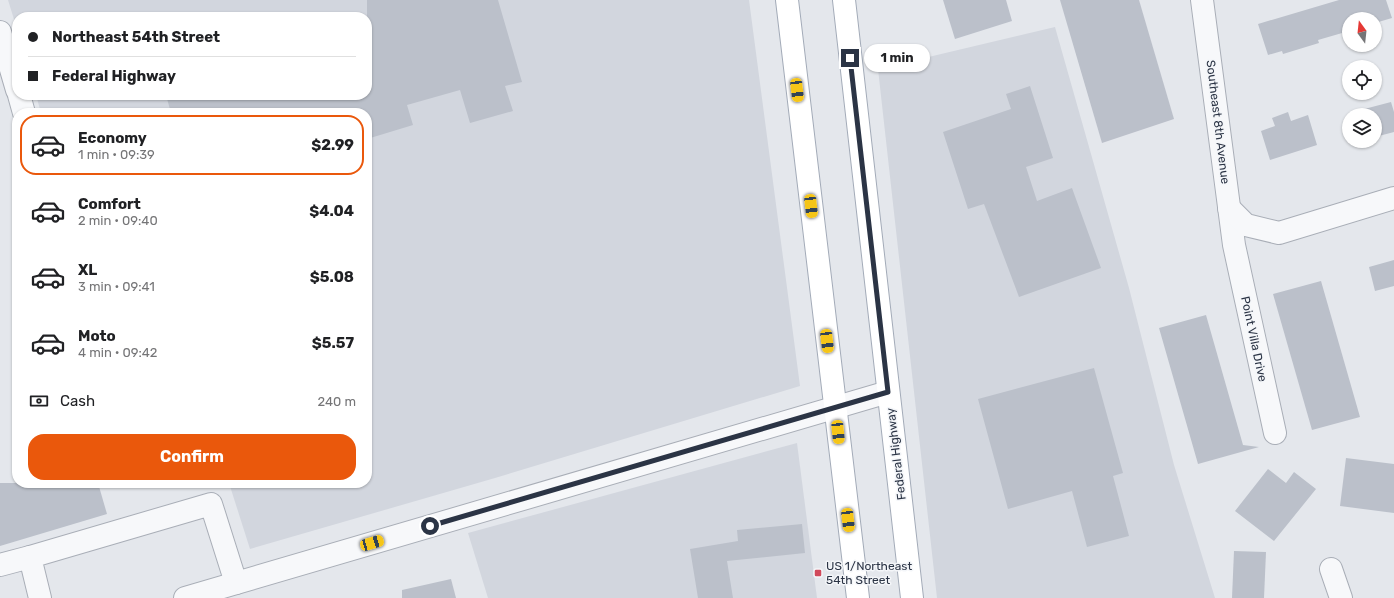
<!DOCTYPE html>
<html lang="en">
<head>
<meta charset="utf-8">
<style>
  body { margin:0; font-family:Rubik,sans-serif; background:#f2f2f2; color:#202124; height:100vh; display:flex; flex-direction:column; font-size:15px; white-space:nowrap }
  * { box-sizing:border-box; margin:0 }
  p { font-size:13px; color:#757577 }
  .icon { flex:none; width:22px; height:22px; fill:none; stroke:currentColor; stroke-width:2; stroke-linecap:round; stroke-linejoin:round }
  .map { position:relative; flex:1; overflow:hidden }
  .sheet { position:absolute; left:12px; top:108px; width:360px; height:380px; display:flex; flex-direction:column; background:#fff; border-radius:16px; box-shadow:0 1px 3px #0004 }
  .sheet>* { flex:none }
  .guide { position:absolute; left:12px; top:12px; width:360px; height:88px; border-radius:16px; box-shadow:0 1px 3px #0004; display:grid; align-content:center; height:88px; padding:0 16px; background:#fff }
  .needle { width:26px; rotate:345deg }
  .tools { position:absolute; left:1342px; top:12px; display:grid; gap:8px }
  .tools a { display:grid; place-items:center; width:40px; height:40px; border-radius:50%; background:#fff; box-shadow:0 1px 3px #0004; font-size:20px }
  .end { position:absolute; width:18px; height:18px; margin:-9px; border:5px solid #2b3445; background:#fff; box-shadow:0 0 0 2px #fff }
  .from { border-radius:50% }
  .bubble { position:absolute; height:28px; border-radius:14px; background:#fff; box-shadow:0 1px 3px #0004; font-size:13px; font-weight:700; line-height:28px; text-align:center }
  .car { position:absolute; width:12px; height:24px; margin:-12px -6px; border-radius:5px; box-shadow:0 0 3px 1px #0007; background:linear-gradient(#f5c518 24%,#345 0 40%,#f5c518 0 76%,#345 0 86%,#f5c518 0) }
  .guide b { display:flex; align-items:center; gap:14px; height:38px; font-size:15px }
  .guide b+b { border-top:1px solid #e0e0e0 }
  .guide i { width:10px; height:10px; background:#202124 }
  ul { padding:7px 0 0; list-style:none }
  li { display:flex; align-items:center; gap:12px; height:60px; margin:0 8px 6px; padding:0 8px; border:2px solid transparent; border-radius:16px }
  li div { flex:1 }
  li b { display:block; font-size:15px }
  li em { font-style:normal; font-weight:700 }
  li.active { border-color:#ea580c }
  li>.icon { width:36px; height:36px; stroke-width:1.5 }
  .pay { display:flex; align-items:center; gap:10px; height:44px; padding:0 16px; font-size:15px }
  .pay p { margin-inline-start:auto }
  .button { display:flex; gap:8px; margin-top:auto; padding:8px 16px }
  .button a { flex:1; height:46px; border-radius:16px; background:#ea580c; color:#fff; font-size:16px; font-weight:700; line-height:46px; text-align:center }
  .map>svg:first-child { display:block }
  .built { fill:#d2d6de }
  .building { fill:#bbc0ca }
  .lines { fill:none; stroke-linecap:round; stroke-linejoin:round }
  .minor-casing { stroke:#a9aeb7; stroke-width:24 }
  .tertiary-casing { stroke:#a9aeb7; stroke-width:24 }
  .primary-casing { stroke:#a3abb8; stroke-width:24 }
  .minor { stroke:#f7f8fa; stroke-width:22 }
  .tertiary { stroke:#f7f8fa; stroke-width:22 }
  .primary { stroke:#fff; stroke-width:22 }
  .route { stroke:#2b3445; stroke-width:5 }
  .poi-dot { fill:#d1495b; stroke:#f4f6f9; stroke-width:1.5 }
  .labels { text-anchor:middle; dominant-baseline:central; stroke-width:3; stroke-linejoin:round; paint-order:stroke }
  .street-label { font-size:12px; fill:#2b3445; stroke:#f4f6f9 }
  .poi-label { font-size:12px; fill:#2b3445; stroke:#f4f6f9; text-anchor:start }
</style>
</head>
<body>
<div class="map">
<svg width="1394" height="598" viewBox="0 0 1394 598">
  <rect width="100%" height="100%" fill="#e4e7ec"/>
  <g class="built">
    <polygon points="8,0 749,0 800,386 495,478 250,549 229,483 367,483 367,113 41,113 36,95 367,95 367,17 17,17 17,29"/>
    <polygon points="1055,27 1129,288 1174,465 1215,598 937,598 878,69"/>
    <polygon points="797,443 817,598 488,598 468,533"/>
  </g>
  <g class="building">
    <polygon points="367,0 498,0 522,82 505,86 513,111 470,123 460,90 407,105 413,125 367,139 367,113 171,113 166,95 367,95"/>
    <polygon points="943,0 1006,0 1012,21 955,39"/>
    <polygon points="1060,0 1139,0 1174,119 1102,143"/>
    <polygon points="1339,0 1386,0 1392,18 1375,23 1375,19 1349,19 1349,31 1318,40 1319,43 1283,54 1282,51 1268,55 1258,24"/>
    <polygon points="1030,86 1053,158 1026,167 1037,201 1072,188 1101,268 1019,297 984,204 968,209 943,132 1011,109 1006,94"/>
    <polygon points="1391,102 1394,112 1394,132 1375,137 1375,115 1350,115 1349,113"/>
    <polygon points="1288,112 1291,121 1308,115 1317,145 1270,160 1261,131 1275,126 1272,118"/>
    <polygon points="1394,260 1394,286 1375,291 1369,267"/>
    <polygon points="1321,281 1360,417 1312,430 1273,294"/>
    <polygon points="1206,315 1243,445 1259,447 1198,464 1159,328"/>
    <polygon points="1094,368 1123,473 1113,476 1129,536 1087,547 1072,491 1008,509 978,399"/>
    <polygon points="1346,458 1394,464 1394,513 1340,506"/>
    <polygon points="1268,469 1286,483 1294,472 1316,489 1274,541 1235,511"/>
    <polygon points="0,483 98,483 107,514 0,546"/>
    <polygon points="802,524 805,553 727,561 733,598 698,598 690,549 738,541 737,530"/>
    <polygon points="1234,551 1266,552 1264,598 1232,598"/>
    <polygon points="451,579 456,598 402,598 402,590"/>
  </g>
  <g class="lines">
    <g class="minor-casing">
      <g id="minor">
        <polyline points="1202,0 1234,245 1275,433"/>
        <polyline points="0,32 17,90"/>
        <polyline points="19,95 24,113"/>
        <polyline points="1229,208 1246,225 1279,233 1394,198"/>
        <polyline points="0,565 30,557"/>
        <polyline points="1331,569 1341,598"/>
        <polyline points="40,598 30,557 211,504 236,583"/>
      </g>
    </g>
    <g class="tertiary-casing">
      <polyline id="tertiary" points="185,598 888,392"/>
    </g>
    <g class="primary-casing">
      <g id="primary">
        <polyline points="787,0 858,598"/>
        <polyline points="844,0 912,598"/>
      </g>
    </g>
    <use href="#minor" class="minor"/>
    <use href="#tertiary" class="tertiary"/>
    <use href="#primary" class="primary"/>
  </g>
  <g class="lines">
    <polyline class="route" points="430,526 888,392 850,58"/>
  </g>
  <rect class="poi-dot" x="814" y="569" width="8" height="8" rx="2"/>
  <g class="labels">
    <g class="street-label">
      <text transform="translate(1218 122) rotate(83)">Southeast 8th Avenue</text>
      <text transform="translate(1254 339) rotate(78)">Point Villa Drive</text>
      <text transform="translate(896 454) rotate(-97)">Federal Highway</text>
    </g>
    <g class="poi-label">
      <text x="826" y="566">US 1/Northeast<tspan x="826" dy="14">54th Street</tspan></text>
    </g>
  </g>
</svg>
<div class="tools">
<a><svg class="needle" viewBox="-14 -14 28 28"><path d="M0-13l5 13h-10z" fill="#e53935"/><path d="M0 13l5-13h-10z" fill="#757577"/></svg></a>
<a><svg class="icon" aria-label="locate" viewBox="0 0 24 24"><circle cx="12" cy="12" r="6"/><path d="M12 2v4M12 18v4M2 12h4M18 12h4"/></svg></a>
<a><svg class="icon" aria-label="layers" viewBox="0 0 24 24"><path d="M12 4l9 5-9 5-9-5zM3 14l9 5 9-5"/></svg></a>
</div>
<i class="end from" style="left:430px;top:526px"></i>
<i class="end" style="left:850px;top:58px"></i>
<div class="bubble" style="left:864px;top:44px;width:66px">1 min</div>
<i class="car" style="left:797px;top:90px;rotate:173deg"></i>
<i class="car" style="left:811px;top:206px;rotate:173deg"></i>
<i class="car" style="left:827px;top:341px;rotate:173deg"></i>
<i class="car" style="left:838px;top:432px;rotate:174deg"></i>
<i class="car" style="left:848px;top:520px;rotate:173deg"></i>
<i class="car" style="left:372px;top:543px;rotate:74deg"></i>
<div class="guide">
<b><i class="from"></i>Northeast 54th Street</b>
<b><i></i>Federal Highway</b>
</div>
<section class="sheet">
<ul>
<li class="active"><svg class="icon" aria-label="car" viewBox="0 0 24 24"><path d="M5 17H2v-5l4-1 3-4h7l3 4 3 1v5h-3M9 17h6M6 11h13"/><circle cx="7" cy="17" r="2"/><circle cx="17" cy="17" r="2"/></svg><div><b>Economy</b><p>1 min · 09:39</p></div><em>$2.99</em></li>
<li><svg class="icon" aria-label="car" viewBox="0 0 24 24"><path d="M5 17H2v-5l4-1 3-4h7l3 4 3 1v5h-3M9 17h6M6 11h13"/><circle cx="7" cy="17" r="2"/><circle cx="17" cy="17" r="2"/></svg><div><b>Comfort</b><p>2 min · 09:40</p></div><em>$4.04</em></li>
<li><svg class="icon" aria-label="car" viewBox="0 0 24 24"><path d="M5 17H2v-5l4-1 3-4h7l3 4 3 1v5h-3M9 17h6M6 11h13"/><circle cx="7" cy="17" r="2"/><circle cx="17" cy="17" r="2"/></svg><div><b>XL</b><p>3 min · 09:41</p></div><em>$5.08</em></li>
<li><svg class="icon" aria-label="car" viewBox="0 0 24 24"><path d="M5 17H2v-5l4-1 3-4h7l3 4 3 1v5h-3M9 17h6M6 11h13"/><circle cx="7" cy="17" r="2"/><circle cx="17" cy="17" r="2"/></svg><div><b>Moto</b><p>4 min · 09:42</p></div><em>$5.57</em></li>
</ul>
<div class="pay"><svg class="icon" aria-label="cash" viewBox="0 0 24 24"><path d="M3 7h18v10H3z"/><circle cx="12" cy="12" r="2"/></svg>Cash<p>240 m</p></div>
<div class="button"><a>Confirm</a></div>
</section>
</div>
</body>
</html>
